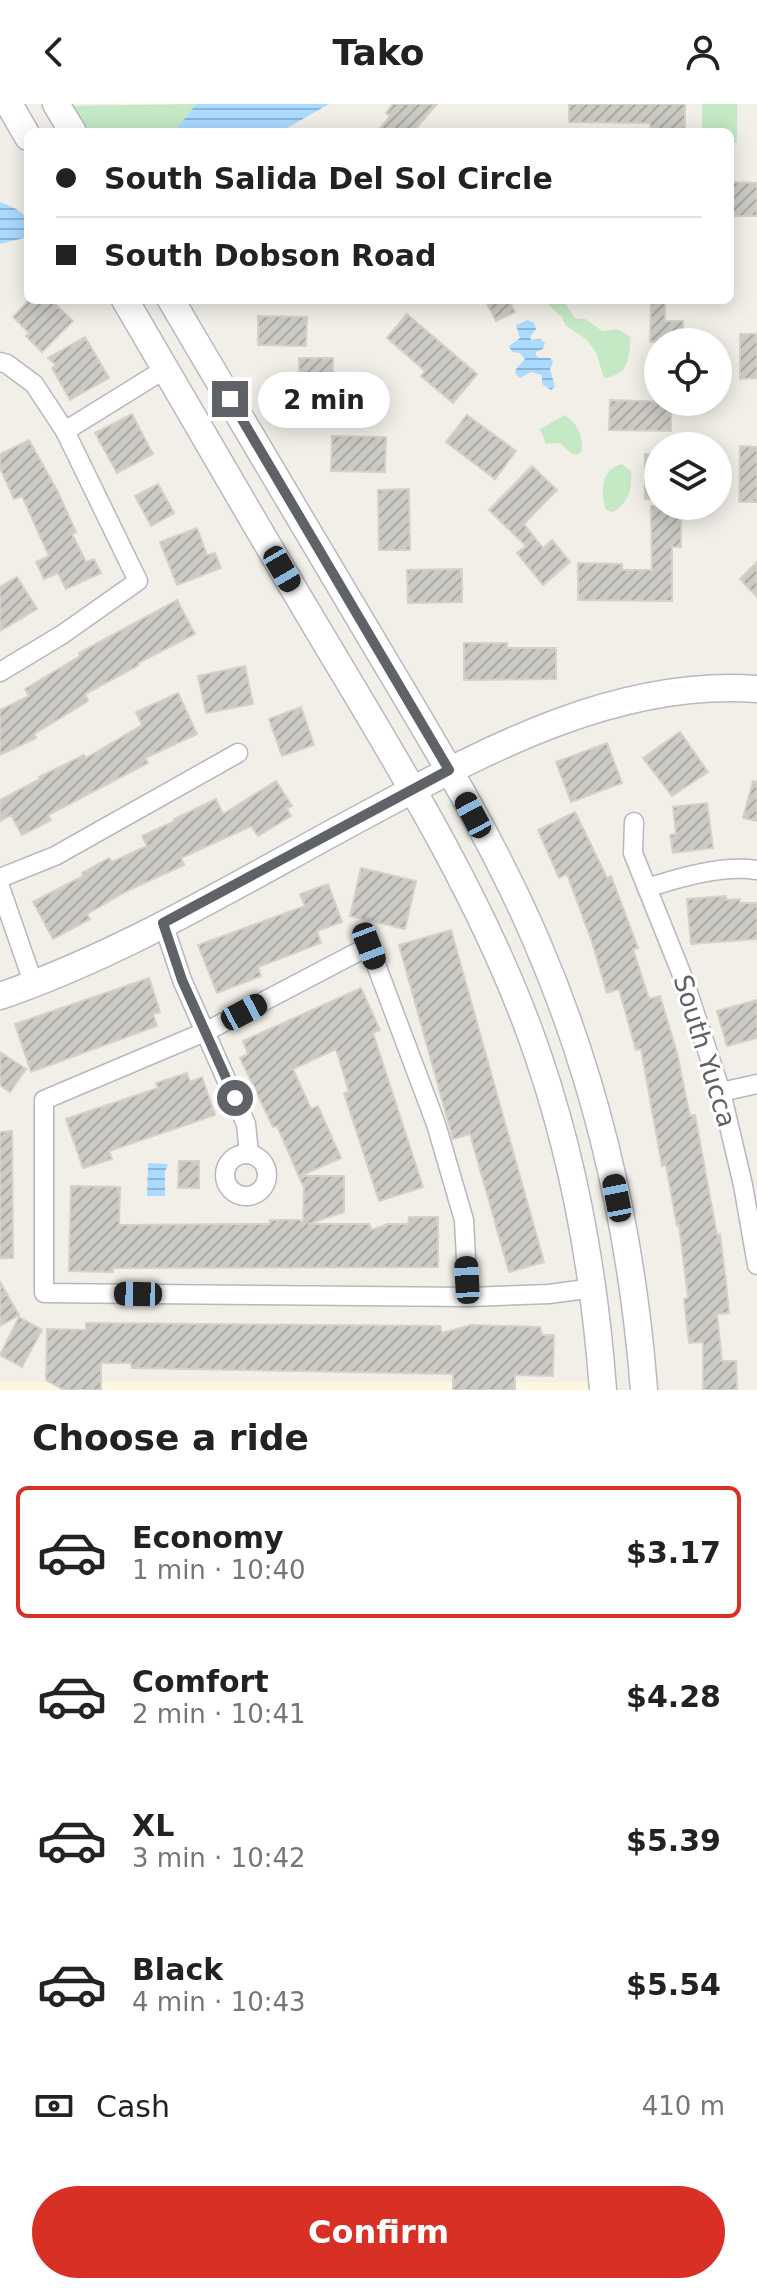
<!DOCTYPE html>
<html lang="en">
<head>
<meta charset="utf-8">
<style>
  body { margin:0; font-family:"DejaVu Sans",sans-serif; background:#f2f2f2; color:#222; height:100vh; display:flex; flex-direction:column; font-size:30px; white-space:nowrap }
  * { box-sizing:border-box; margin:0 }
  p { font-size:26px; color:#767676 }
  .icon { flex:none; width:44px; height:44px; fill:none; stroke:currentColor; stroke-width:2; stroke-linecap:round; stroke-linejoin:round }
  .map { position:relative; height:1286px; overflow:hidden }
  .panel { display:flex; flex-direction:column; background:#fff; flex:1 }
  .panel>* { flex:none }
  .hud { position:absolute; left:24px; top:24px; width:710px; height:176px; border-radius:12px; box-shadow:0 4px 20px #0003; display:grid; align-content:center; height:176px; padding:0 32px; background:#fff }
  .buttons { position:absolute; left:644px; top:224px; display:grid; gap:16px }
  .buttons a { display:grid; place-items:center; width:88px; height:88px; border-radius:50%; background:#fff; box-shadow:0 4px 20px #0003; font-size:40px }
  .end { position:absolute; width:36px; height:36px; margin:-18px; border:10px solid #5f6368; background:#fff; box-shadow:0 0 0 4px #fff }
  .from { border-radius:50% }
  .bubble { position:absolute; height:56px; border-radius:28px; background:#fff; box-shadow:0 4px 20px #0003; font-size:26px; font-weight:600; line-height:56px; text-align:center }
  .car { position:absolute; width:24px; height:48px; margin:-24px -12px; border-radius:10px; box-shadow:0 0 6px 2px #0007; background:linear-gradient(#222 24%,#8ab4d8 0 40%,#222 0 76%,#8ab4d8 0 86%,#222 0) }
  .hud b { display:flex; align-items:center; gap:28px; height:76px; font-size:30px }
  .hud b+b { border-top:2px solid #e0e0e0 }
  .hud i { width:20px; height:20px; background:#222 }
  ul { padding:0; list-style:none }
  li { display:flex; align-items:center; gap:24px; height:132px; margin:0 16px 12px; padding:0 16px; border:4px solid transparent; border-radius:12px }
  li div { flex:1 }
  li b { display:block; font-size:30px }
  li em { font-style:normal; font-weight:600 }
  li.active { border-color:#d93025 }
  li>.icon { width:72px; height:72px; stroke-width:1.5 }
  h2 { padding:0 32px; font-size:36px; line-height:96px }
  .pay { display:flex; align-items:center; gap:20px; height:88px; padding:0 32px; font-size:30px }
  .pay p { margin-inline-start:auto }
  .primary-button { display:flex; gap:16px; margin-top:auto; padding:16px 32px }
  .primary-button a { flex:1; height:92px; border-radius:48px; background:#d93025; color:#fff; font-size:32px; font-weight:600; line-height:92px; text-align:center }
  header { display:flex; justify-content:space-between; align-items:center; height:104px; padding:0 32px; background:#fff; font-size:36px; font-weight:600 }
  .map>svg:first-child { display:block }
  .commercial { fill:#fef7e0 }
  .park { fill:#c5e8c5 }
  .water { fill:url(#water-rules) }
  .building { fill:url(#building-hatch); stroke:#d6d1c6; stroke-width:2 }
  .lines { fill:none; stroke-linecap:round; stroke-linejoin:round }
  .street-casing { stroke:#b5b8bc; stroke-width:21 }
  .secondary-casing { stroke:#b6babf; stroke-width:29 }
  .street { stroke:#fff; stroke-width:18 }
  .secondary { stroke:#fff; stroke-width:26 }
  .route { stroke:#5f6368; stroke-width:10 }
  .labels { text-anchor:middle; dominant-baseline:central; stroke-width:6; stroke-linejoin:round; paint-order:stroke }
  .street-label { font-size:26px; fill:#5f6368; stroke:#fff }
</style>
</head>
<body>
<header><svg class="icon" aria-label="back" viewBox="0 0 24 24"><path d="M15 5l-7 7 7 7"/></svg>Tako<svg class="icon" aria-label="person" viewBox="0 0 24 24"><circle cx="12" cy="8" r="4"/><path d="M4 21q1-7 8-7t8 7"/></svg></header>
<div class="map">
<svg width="757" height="1286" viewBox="0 0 757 1286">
  <defs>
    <pattern id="water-rules" width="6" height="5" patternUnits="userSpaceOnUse" patternTransform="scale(2)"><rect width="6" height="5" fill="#aadaff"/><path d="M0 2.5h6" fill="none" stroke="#8eb4d2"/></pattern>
    <pattern id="building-hatch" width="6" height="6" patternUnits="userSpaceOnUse" patternTransform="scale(2)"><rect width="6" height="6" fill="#cccac5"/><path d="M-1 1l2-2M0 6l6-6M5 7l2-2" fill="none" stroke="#a9a8a4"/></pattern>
  </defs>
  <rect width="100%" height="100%" fill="#f1efe8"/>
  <rect class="commercial" x="0" y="1278" width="591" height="8"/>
  <g class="park">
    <polygon points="196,0 174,28 85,28 69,2"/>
    <polygon points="702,0 737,0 737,39 730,39 730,28 702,28"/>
    <path d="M543,196h20l12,18 10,1 17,12 16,-2 13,8c-3,23 -1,37 -27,41l-8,-26 -10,-13 -21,-14 -3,-8z"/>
    <path d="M565,311c14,11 17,19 17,36l-5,4 -5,-1 -12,-11 -14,1 -6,-15z"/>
    <path d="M622,360l9,7c1,19 -1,30 -18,41l-7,-2c-6,-18 -5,-41 16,-46z"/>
  </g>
  <g class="water">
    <polygon points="196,0 329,0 280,28 174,28"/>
    <path d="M0,98c22,9 28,10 28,35l-28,7z"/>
    <polygon points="528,216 534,219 536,225 530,233 531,236 540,235 545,239 543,245 536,248 536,252 539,254 550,254 553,258 550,265 555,283 551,286 542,280 542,271 531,268 520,274 515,269 516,265 525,255 520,249 512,248 509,242 520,234 516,221"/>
    <polygon points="148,1059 168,1060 165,1068 165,1092 147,1092"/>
  </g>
  <g class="building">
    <polygon points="393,0 437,0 413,28 377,28 390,12 386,9"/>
    <polygon points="569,0 685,0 685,28 650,28 650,19 569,18"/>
    <polygon points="730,78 757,79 757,112 730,112"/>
    <polygon points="29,196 51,196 73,217 42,248 26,232 29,229 13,213"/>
    <polygon points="485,196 509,196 515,208 496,217"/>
    <polygon points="651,196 665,196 665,217 683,217 683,238 650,238"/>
    <polygon points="407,210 477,270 453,299 421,272 425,267 387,234"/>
    <polygon points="258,212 307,213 306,242 258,241"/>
    <polygon points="740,230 757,230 757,274 740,275"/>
    <polygon points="85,233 109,274 70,296 52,264 56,261 48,254"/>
    <rect x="299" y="254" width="34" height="61"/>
    <polygon points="610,296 671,298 671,327 609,326"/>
    <polygon points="132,310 153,350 117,369 95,329"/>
    <polygon points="467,311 516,347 495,375 446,338"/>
    <polygon points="332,332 386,333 385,368 331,367"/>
    <polygon points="29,336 58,388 76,428 72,430 86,458 94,455 101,469 66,485 58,469 44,475 36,458 49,452 22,392 14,395 0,364 0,350"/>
    <polygon points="740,342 757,343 757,398 739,398"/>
    <rect x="645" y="350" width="13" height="45"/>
    <polygon points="532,362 557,386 524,420 543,444 552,436 570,458 543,481 517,449 526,442 489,406"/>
    <polygon points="158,380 174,409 151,422 135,392"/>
    <polygon points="409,385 410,446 379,446 378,386"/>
    <polygon points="651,402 681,402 681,443 672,443 672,497 578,496 578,459 622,460 622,466 652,466"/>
    <polygon points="197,424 207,451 215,449 221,464 177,481 160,438"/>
    <polygon points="757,458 757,493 740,475"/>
    <polygon points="462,465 462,498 408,499 407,466"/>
    <polygon points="17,473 37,505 0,527 0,483"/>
    <polygon points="177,496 195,530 138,559 139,561 85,590 88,597 34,630 36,634 0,651 0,606 29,592 25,585 80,552 79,549"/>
    <polygon points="464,539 507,539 507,544 556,544 556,575 464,576"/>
    <polygon points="245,562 253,600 206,609 198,572"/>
    <polygon points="178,589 197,630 145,654 148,659 48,711 51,716 22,731 11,711 0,717 0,696 40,675 39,673 84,651 86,654 142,621 136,608"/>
    <polygon points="301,603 314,641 282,652 269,615"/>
    <polygon points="680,628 708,668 672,692 643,654"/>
    <polygon points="607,639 622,679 571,698 556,658"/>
    <polygon points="276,677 292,702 287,705 291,712 258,732 251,722 181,754 184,761 127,787 87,810 90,815 53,835 33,798 83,772 82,769 109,754 112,758 147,742 142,732 175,717 174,715 216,695 223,710"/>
    <polygon points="753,677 757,678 757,717 743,714"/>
    <polygon points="707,699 713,744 673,749 670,731 676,730 673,703"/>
    <polygon points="575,708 607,774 611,772 638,844 633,845 649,895 660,892 677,949 690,1012 695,1011 717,1131 720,1130 726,1178 729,1209 717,1210 722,1257 736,1257 737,1286 703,1286 703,1238 689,1239 684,1195 688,1194 679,1121 677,1122 666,1061 662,1062 641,945 636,946 619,885 607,889 592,838 567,770 559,774 538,726"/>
    <polygon points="361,764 416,777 405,825 350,812"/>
    <polygon points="328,780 342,818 317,827 321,839 258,863 261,872 217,889 198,841 305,802 300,790"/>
    <polygon points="726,792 726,796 740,795 740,799 757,799 757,835 691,840 687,795"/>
    <polygon points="451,826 544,1158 509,1168 470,1030 453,1035 399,841"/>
    <polygon points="149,874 160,908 153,910 157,922 31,968 15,920"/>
    <polygon points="361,884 380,926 373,929 423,1083 379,1097 344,989 349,988 336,945 293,965 311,1005 318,1002 341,1054 300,1072 344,1072 344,1108 308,1120 369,1120 372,1126 388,1120 408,1120 409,1113 438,1113 438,1163 113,1164 113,1168 69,1167 71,1082 120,1083 119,1121 270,1120 270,1116 300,1116 303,1120 304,1084 277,1022 273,1023 240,954 248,950 243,937"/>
    <polygon points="757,896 757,934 727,942 717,907"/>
    <polygon points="0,948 26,965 10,988 0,981"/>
    <polygon points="187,969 190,978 202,973 215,1011 109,1047 112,1055 83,1064 66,1015 158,984 156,979"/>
    <polygon points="12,1027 13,1154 0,1154 0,1028"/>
    <polygon points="179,1057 199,1057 199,1084 178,1084"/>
    <polygon points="0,1178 19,1211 0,1222"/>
    <polygon points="19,1213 42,1226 22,1263 0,1251"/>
    <polygon points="86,1219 440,1222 442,1229 471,1221 540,1223 542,1231 554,1231 553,1272 515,1271 515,1286 453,1286 453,1270 132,1264 131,1259 101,1259 101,1286 64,1286 46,1276 47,1225 86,1226"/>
  </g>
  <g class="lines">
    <g class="street-casing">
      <g id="street">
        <polyline points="0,258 7,260 34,280 65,327 138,477 63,530 0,568"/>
        <polyline points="65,327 165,265"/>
        <polyline points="634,718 633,749 684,876 721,988 743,1081 757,1161"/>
        <polyline points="0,774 55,752 238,649"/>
        <polyline points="0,783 34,881"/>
        <path d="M647,784c34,-11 75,-23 110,-18"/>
        <polyline points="163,819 182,876 246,1020 249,1050"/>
        <polyline points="721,988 757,980"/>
        <circle cx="246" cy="1071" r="21"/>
        <polyline points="468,1193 464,1116 436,1020 369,842 207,927 44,996 44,1189 468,1193 549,1190 593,1184"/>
      </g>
    </g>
    <g class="secondary-casing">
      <g id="secondary">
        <polyline points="9,0 28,33"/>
        <polyline points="56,0 73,28"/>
        <path d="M125,196c61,104 121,209 183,313 80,135 166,269 221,417 43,116 65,237 74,360"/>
        <path d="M171,196c69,118 140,236 209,353 56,94 113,187 156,287 62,143 96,295 108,450"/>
        <path d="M0,892c129,-44 254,-122 375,-186 117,-63 245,-131 382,-121"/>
      </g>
    </g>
    <use href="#street" class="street"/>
    <use href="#secondary" class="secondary"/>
  </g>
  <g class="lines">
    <polyline class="route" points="230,295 449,666 163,819 182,876 235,994"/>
  </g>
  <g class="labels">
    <g class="street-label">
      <text transform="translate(705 947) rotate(73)">South Yucca</text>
    </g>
  </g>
</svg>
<div class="buttons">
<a><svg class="icon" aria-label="locate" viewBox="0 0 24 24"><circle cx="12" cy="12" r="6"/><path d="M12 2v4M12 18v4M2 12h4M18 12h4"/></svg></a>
<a><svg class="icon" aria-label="layers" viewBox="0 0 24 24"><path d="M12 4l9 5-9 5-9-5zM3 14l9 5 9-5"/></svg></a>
</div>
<i class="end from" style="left:235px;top:994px"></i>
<i class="end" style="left:230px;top:295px"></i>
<div class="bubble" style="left:258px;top:268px;width:132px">2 min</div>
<i class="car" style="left:282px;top:465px;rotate:150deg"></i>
<i class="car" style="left:473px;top:711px;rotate:332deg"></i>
<i class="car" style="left:369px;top:842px;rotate:159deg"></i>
<i class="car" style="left:244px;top:908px;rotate:62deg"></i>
<i class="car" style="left:617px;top:1094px;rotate:349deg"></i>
<i class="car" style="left:467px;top:1176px;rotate:357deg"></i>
<i class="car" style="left:138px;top:1190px;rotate:271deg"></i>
<div class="hud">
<b><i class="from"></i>South Salida Del Sol Circle</b>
<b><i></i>South Dobson Road</b>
</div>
</div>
<section class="panel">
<h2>Choose a ride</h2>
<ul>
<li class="active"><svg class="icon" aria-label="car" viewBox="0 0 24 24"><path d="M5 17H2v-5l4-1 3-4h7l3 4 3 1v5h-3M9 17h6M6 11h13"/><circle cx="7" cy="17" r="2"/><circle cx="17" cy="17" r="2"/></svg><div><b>Economy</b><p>1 min · 10:40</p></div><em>$3.17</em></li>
<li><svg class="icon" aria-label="car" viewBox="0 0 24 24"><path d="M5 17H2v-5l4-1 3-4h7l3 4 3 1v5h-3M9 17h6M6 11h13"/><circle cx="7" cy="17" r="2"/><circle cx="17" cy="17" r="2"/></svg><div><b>Comfort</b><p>2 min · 10:41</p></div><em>$4.28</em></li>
<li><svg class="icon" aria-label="car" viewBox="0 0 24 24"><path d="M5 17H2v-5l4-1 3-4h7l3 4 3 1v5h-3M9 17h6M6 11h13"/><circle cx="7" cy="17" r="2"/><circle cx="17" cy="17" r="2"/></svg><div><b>XL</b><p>3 min · 10:42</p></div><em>$5.39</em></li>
<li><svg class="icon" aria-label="car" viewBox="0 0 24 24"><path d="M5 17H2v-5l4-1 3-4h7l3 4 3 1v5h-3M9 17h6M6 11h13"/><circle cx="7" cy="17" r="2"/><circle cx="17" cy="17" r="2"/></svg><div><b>Black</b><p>4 min · 10:43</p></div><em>$5.54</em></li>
</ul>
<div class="pay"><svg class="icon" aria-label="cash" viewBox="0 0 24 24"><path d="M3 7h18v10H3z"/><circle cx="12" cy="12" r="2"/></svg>Cash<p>410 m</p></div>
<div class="primary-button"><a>Confirm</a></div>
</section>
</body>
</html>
